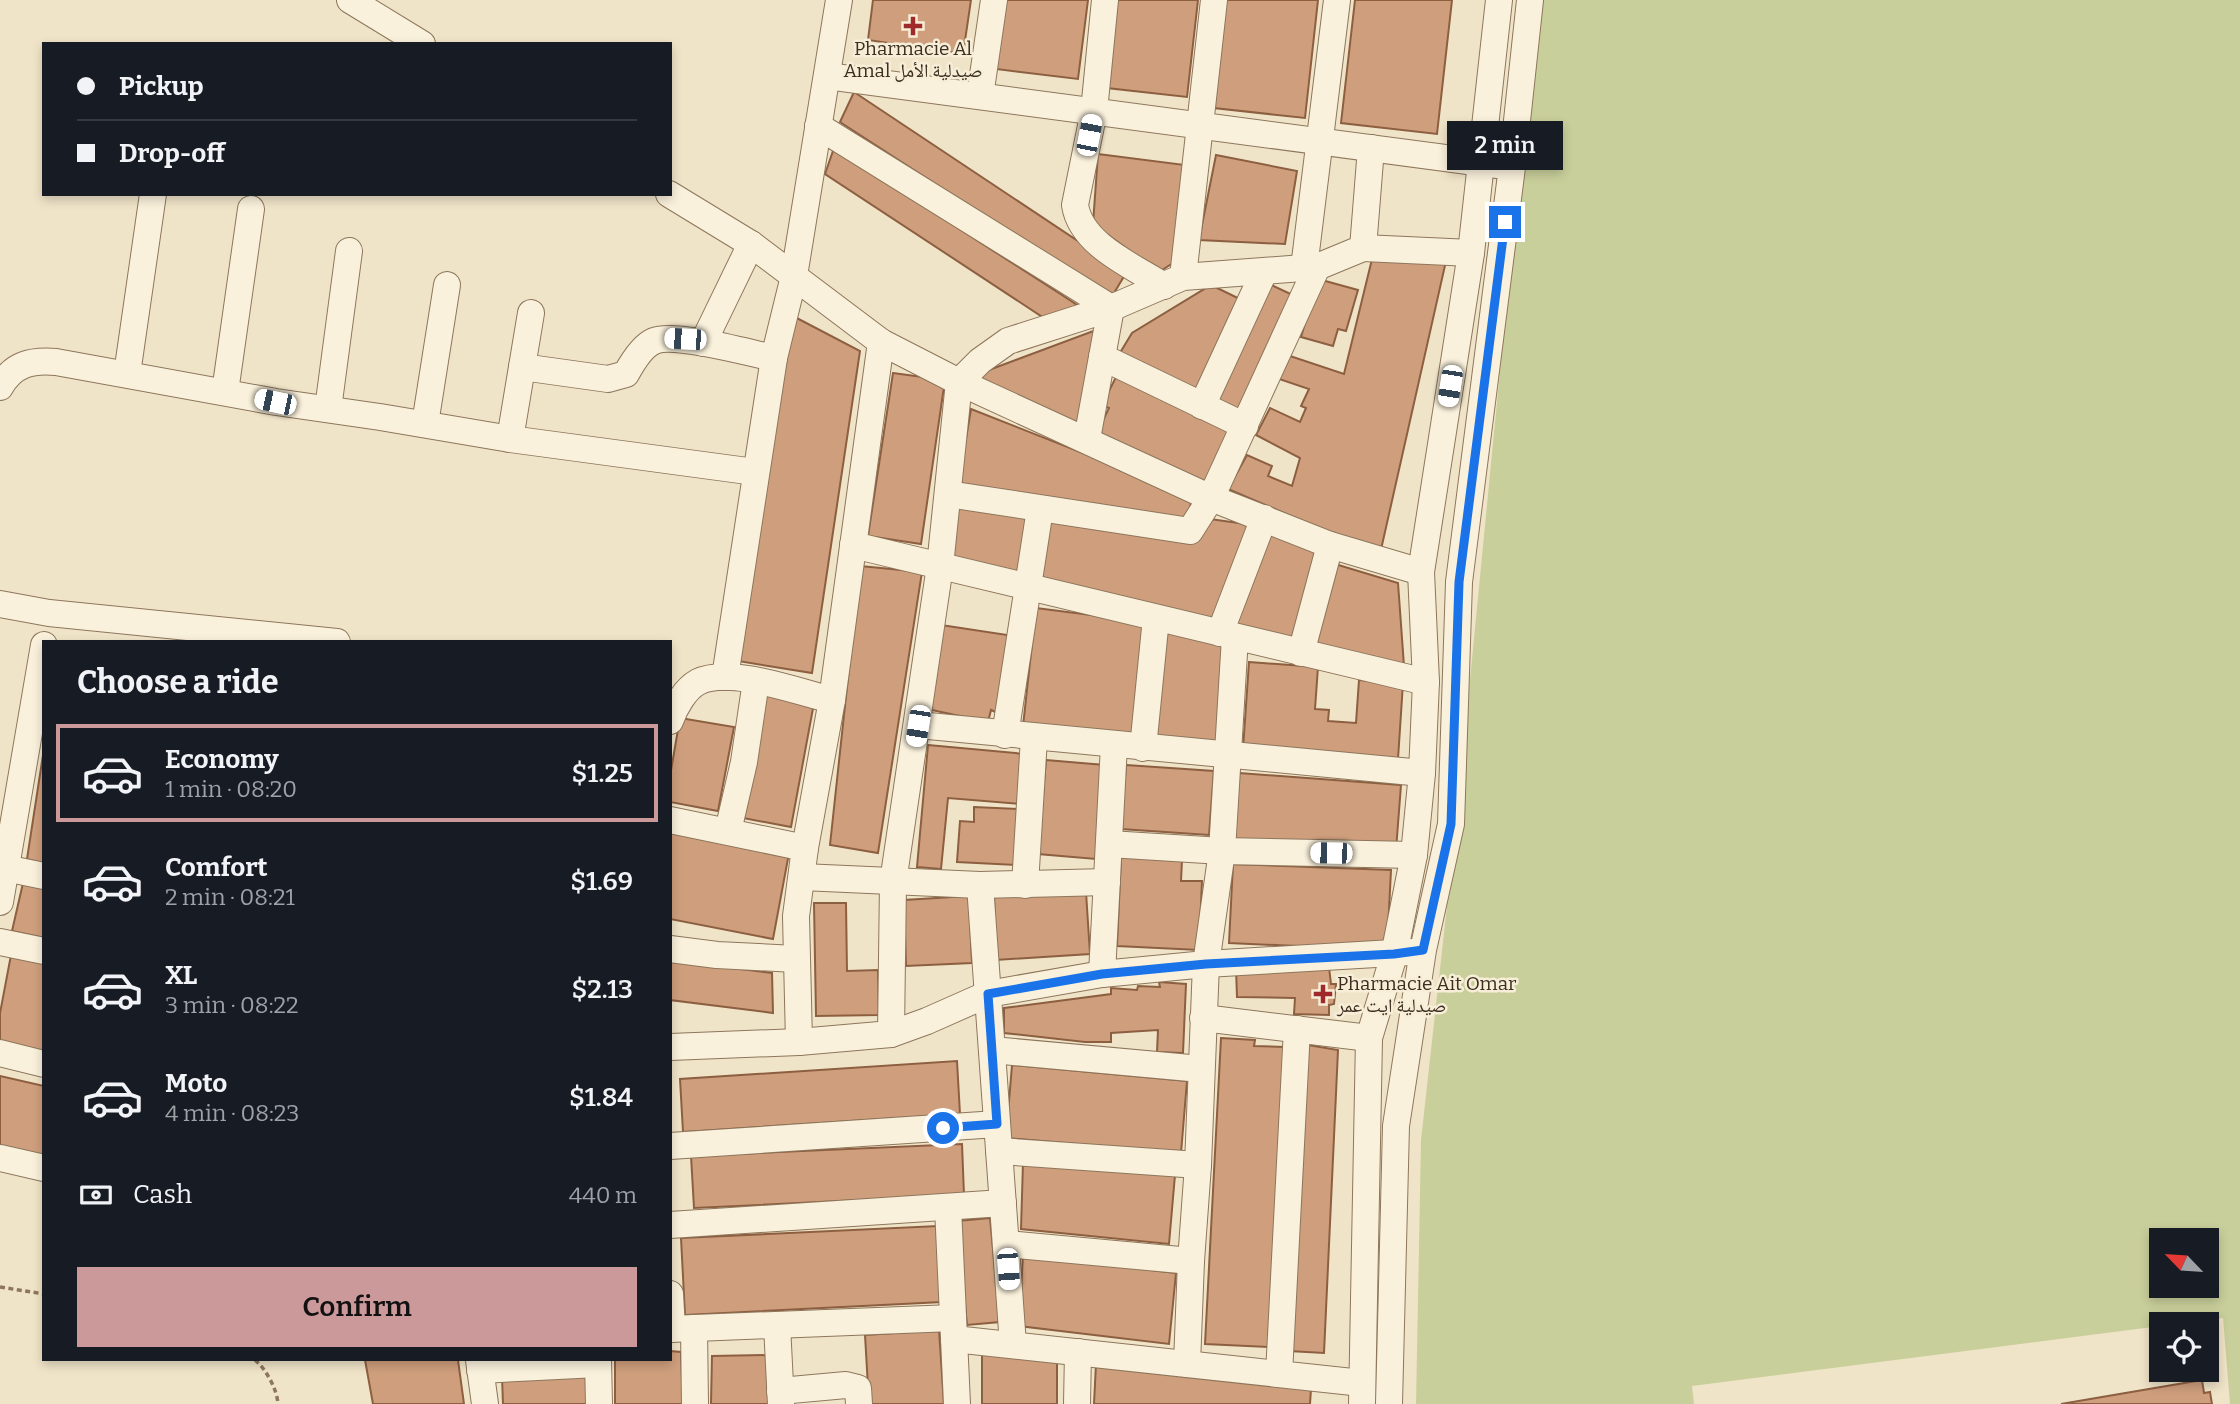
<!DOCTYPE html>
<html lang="en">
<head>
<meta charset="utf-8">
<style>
  body { margin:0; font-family:Bitter,"Noto Naskh Arabic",serif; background:#20242c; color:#f1f3f6; height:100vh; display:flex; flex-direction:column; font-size:26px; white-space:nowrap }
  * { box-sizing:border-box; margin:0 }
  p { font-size:23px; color:#9ea1a6 }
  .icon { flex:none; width:38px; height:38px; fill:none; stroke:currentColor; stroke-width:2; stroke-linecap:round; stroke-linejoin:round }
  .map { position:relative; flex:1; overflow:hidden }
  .panel { position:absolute; left:42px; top:640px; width:630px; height:721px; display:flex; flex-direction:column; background:#171b24; border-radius:0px; box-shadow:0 4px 10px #0003 }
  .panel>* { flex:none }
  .top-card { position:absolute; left:42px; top:42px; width:630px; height:154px; border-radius:0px; box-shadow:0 4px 10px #0003; display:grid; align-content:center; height:154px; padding:0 35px; background:#171b24 }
  .needle { width:46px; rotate:295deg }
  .tools { position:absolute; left:2149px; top:1228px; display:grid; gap:14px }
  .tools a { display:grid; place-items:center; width:70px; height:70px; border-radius:0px; background:#171b24; box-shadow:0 4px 10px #0003; font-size:35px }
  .end { position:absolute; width:32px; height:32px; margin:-16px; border:9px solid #1a73e8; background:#fff; box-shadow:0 0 0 4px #fff }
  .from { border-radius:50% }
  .bubble { position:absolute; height:49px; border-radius:0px; background:#171b24; box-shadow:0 4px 10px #0003; font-size:23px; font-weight:600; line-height:49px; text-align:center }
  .car { position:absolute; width:21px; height:42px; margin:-21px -10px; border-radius:9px; box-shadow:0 0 5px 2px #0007; background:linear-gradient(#fff 24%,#345 0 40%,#fff 0 76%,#345 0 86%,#fff 0) }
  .top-card b { display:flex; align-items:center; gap:24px; height:66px; font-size:26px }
  .top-card b+b { border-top:2px solid #363941 }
  .top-card i { width:18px; height:18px; background:#f1f3f6 }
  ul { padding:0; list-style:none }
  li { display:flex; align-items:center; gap:21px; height:98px; margin:0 14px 10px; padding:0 21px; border:4px solid transparent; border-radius:0px }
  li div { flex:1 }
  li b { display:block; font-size:26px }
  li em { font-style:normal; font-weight:600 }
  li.active { border-color:#cc999b }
  li>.icon { width:63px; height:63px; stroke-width:1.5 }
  h2 { padding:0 35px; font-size:32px; line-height:84px }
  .pay { display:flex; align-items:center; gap:18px; height:77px; padding:0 35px; font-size:26px }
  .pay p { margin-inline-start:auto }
  .button { display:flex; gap:14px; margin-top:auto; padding:14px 35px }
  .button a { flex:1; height:80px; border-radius:0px; background:#cc999b; color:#111; font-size:28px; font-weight:600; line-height:80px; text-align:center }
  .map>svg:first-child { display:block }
  .green { fill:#c9cf9b; fill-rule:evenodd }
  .building { fill:#cf9f7d; stroke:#8d5f41; stroke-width:2 }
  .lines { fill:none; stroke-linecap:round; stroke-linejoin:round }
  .minor-casing { stroke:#8d765c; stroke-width:28 }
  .path { stroke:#8d765c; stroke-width:3.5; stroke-dasharray:5 3.5; stroke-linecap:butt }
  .minor { stroke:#faf1dc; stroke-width:26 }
  .route { stroke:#1a73e8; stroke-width:9 }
  .poi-dot { fill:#9e2a2b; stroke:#f7eed8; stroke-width:2.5 }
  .labels { text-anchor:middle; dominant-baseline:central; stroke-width:5; stroke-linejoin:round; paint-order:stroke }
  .poi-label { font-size:19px; fill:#3d2e20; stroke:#f7eed8 }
</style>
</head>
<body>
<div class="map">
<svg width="2240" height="1404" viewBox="0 0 2240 1404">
  <rect width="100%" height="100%" fill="#f0e4c8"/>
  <path class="green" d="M1524,0h716v1404h-10l-7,-86 -531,68 2,18h-278l5,-264 34,-306 59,-607zM2161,1241h46v45h-46z"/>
  <g class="building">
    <polygon points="873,0 971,0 963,54 868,40"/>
    <polygon points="1004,0 1088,0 1078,79 996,69"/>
    <polygon points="1117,0 1198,0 1187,97 1107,88"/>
    <polygon points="1226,0 1318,0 1305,118 1214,108"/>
    <polygon points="1355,0 1452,0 1437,134 1341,123"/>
    <polygon points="854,92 1126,273 1111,298 840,122"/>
    <polygon points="834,148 1065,297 1080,307 1050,322 825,174"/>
    <polygon points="1098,154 1185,165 1173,263 1159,272 1093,224"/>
    <polygon points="1216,155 1297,171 1285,244 1199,240"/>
    <polygon points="1373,255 1446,261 1380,554 1228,489 1247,455 1272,466 1268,476 1292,486 1300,458 1256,435 1270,408 1300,422 1306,408 1301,406 1309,389 1279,379 1290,356 1344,374"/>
    <polygon points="1318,279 1358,290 1346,331 1338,329 1333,346 1301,337"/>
    <polygon points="1267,283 1297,297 1243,414 1212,400"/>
    <polygon points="1211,285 1246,302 1201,395 1118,356 1132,333"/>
    <polygon points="791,315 860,351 812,673 738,661"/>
    <polygon points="1096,330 1079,430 970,377"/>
    <polygon points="893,373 945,380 921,544 868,536"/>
    <polygon points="1117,375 1234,431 1206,488 1096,435 1109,408 1102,405"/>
    <polygon points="971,409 1192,496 1187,527 958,486"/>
    <polygon points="955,501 1029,515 1022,575 950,560"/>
    <polygon points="1046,519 1210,519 1253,525 1218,623 1036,578"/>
    <polygon points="1265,532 1319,553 1297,643 1231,625"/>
    <polygon points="1335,564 1398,583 1404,666 1313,646"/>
    <polygon points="860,566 922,572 878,853 830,845"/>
    <polygon points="1036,608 1146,622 1134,734 1023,726"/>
    <polygon points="941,625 1014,636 1000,714 991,710 988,722 927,709"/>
    <polygon points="1162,630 1229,646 1222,752 1153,745"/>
    <polygon points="1249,662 1318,667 1315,709 1329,710 1328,721 1356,723 1359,680 1403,683 1398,759 1243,749"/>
    <polygon points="766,694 814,703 791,827 743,818"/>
    <polygon points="680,718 734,727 718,811 670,802 670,776"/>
    <polygon points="928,745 1025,754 1020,804 948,798 941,869 917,867"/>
    <polygon points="43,755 44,755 44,864 27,859"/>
    <polygon points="1046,760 1105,765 1096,859 1038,854"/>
    <polygon points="1126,765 1214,771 1209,835 1121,829"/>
    <polygon points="1239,773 1401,785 1396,850 1234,839"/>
    <polygon points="974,807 1020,809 1016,865 957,862 960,821 974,822"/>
    <polygon points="670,829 789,853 773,939 670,919"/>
    <polygon points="1121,857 1182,860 1181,881 1202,881 1199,950 1117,946"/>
    <polygon points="1233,864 1391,870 1387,950 1229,943"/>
    <polygon points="23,883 44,888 44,938 12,931"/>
    <polygon points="1086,892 1090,954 996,960 994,896"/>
    <polygon points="969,896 972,963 906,966 904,900"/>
    <polygon points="814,903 846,903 847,971 878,970 879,1015 816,1016"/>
    <polygon points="11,955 44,963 44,1060 0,1050 0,1013"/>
    <polygon points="671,960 772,973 773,1013 670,1000"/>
    <polygon points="1329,967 1331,984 1336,984 1334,1004 1329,1005 1329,1015 1294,1014 1295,998 1237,997 1236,968"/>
    <polygon points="1159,982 1186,984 1183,1053 1157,1052 1158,1030 1111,1033 1111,1042 1085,1042 1004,1033 1004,1008 1111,994 1111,988 1137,990 1138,986 1160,987"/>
    <polygon points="1221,1038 1255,1040 1254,1046 1284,1047 1268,1347 1205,1344"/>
    <polygon points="1308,1045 1338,1050 1324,1353 1289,1351"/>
    <polygon points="957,1061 960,1114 683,1132 680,1079"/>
    <polygon points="1012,1065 1187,1081 1181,1153 1006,1138"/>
    <polygon points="0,1076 44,1086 44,1156 0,1146"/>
    <polygon points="962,1144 964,1195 694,1208 691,1156"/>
    <polygon points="1023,1163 1175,1175 1169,1244 1021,1229"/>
    <polygon points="990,1218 1000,1322 967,1325 957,1221"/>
    <polygon points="938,1226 942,1302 685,1315 681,1238"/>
    <polygon points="1023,1255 1176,1273 1169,1344 1019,1326"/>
    <polygon points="939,1330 944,1404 869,1404 865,1335"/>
    <polygon points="670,1351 681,1352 683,1404 615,1404 615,1360 670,1360"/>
    <rect x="982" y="1353" width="75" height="51"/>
    <polygon points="770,1355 771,1404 711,1404 712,1356"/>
    <polygon points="365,1360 458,1360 464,1404 373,1404"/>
    <polygon points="1096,1364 1311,1389 1310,1404 1094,1404"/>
    <polygon points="587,1376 588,1404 503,1404 502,1377"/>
    <polygon points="2202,1380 2204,1393 2210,1392 2212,1404 2061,1404"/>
  </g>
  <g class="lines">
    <g class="minor-casing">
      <g id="minor">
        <polyline points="350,0 422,44"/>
        <path d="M1105,0l-11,111 -19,94c6,40 58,61 89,81"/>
        <polyline points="827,76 1498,165"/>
        <polyline points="980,96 994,0"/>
        <polyline points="818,126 1111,308 1087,439"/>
        <polyline points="669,194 751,244 881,342 959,382 1211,498 1330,545 1421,572"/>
        <polyline points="1363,248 1471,253"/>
        <polyline points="1304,268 1337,0"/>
        <polyline points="1183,277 1214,0"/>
        <polyline points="703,343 751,244"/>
        <polyline points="1102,357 1245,426"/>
        <path d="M522,367l86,12 18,-5c6,-11 16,-28 28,-33 21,-9 95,12 120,17"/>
        <polyline points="127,374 153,194"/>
        <path d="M0,387c13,-23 31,-27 56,-25l220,40 104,15 130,22 245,33"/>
        <polyline points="225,392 251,209"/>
        <polyline points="1202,406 1264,272"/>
        <polyline points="328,409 349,251"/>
        <polyline points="425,424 447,285"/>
        <polyline points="510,439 531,313"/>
        <polyline points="948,494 1190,531 1211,498 1317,267"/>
        <polyline points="853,545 1426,682"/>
        <polyline points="0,604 49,613 337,642"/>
        <polyline points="1220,633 1264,518"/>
        <polyline points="1301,653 1330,545"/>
        <polyline points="725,677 774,358 794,276 839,0"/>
        <path d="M670,721c5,-14 15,-32 28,-39 32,-16 100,10 134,18"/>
        <polyline points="918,725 1422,773"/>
        <polyline points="1005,735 1040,509"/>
        <polyline points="1143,748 1156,618"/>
        <polyline points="670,820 805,848"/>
        <polyline points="728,831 744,762 756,681"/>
        <polyline points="1109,844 1222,851 1414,855"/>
        <polyline points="0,867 44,876"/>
        <polyline points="802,877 980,885 1107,882"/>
        <polyline points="980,885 1013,1345"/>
        <polyline points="1025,885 1034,738"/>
        <polyline points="0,902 44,645"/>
        <polyline points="0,942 44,951"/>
        <polyline points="670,949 717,955 796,959"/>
        <polyline points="1102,974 1114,745"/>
        <polyline points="1203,1018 1369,1038"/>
        <polyline points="891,1034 893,882 940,566 959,382 980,361 1008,341 1111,308 1183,277 1317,267 1363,248 1371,148"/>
        <polyline points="799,1042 796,916 805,848 832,700 881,342"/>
        <polyline points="670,1047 799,1042 891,1034 927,1021 988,994 1102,974 1206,964 1410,952"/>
        <polyline points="992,1050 1201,1069"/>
        <polyline points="0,1053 44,1064"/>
        <polyline points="670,1146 997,1124"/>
        <polyline points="999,1151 1198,1165"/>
        <polyline points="0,1158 44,1168"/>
        <polyline points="948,1207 957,1404"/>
        <polyline points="670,1225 1003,1203"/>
        <polyline points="1006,1244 1191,1261"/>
        <polyline points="670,1294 672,1329"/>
        <polyline points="777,1325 781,1404"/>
        <polyline points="694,1328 695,1404"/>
        <polyline points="670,1329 953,1318"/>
        <polyline points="954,1339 1362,1383"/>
        <polyline points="479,1360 485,1404"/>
        <polyline points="598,1360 599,1404"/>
        <polyline points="1187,1364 1191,1261 1198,1165 1206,964 1222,851 1235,637"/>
        <polyline points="480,1370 598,1364"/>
        <polyline points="1279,1374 1297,1029"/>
        <polyline points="780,1391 846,1385 858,1388 859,1404"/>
        <polyline points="1077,1404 1078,1352"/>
        <polyline points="1362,1404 1369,1038 1394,955 1414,855 1422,773 1426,682 1421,572 1471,253 1499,0"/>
        <polyline points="1389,1404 1396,1126 1423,950 1451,824 1459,582 1512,167 1530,0"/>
      </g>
    </g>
    <g class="path">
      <polyline points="0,1287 44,1294"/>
      <path d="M255,1360c11,9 22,29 23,44"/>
    </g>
    <use href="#minor" class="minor"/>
  </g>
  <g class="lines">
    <polyline class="route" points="943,1128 997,1124 988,994 1102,974 1206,964 1394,954 1423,950 1451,824 1459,582 1505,222"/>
  </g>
  <g class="poi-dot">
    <path d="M909.5 15.5h7v7h7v7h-7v7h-7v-7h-7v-7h7z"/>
    <path d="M1319.5 983.5h7v7h7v7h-7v7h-7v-7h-7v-7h7z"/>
  </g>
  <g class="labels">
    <g class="poi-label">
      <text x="913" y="48">Pharmacie Al<tspan x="913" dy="22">Amal صيدلية الأمل</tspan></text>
      <text x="1337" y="983" text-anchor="start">Pharmacie Ait Omar<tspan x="1337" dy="22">صيدلية ايت عمر</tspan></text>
    </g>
  </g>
</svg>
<div class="tools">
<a><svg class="needle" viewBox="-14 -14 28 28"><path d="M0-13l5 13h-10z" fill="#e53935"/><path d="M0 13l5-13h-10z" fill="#9ea1a6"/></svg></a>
<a><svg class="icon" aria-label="locate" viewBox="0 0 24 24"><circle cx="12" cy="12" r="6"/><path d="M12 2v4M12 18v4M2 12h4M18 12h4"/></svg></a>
</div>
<i class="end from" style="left:943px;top:1128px"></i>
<i class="end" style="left:1505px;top:222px"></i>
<div class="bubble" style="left:1447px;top:121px;width:116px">2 min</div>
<i class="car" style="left:1089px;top:135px;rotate:11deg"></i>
<i class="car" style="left:685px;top:339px;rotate:273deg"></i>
<i class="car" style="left:1450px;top:386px;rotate:189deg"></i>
<i class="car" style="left:275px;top:402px;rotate:282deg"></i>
<i class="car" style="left:918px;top:726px;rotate:189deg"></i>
<i class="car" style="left:1331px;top:853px;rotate:271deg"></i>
<i class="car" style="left:1008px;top:1269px;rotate:176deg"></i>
<div class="top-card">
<b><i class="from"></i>Pickup</b>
<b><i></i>Drop-off</b>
</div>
<section class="panel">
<h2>Choose a ride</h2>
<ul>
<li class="active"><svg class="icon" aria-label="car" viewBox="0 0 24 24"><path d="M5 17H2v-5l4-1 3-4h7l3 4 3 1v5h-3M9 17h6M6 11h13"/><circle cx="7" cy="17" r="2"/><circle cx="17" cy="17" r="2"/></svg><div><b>Economy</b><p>1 min · 08:20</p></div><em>$1.25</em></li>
<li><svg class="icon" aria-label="car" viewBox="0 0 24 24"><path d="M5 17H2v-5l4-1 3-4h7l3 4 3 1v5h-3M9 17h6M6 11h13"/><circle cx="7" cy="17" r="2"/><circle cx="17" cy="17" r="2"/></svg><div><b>Comfort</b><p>2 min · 08:21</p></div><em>$1.69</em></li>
<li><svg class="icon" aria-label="car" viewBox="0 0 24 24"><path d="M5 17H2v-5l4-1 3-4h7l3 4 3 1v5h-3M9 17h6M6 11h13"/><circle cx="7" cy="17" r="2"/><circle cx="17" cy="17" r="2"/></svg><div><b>XL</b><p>3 min · 08:22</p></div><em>$2.13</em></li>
<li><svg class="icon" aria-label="car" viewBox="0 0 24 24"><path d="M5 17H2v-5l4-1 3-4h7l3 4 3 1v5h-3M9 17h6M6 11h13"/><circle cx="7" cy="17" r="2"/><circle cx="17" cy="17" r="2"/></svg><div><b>Moto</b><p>4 min · 08:23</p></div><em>$1.84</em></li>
</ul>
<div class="pay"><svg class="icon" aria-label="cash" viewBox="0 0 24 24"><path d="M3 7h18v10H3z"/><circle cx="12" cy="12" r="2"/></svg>Cash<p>440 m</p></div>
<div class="button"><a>Confirm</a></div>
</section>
</div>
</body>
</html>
